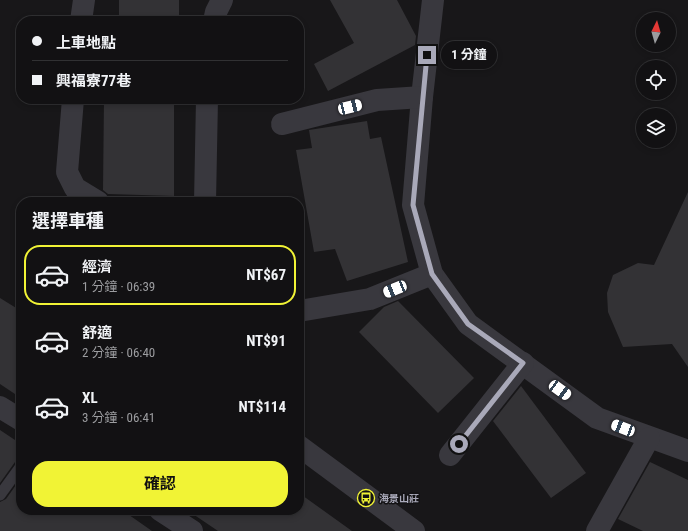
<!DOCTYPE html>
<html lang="zh-TW">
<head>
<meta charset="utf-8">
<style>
  body { margin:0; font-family:"Roboto Condensed","Noto Sans TC",sans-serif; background:#1f1f21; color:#f1f3f6; height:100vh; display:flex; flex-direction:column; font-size:15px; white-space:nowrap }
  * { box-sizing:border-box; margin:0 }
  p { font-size:13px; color:#9c9da0 }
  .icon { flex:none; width:22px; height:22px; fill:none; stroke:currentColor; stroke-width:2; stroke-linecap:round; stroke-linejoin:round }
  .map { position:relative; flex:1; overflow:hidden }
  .panel { position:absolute; left:16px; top:197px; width:288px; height:318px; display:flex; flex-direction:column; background:#121113; border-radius:16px; box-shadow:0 2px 6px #0003,0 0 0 1px #313133 }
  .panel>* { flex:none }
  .banner { position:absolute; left:16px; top:16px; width:288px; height:88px; border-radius:16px; box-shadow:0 2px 6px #0003,0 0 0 1px #313133; display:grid; align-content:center; height:88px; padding:0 16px; background:#121113 }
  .needle { width:26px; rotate:5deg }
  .controls { position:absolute; left:636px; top:12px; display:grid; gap:8px }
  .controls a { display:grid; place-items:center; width:40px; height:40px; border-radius:50%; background:#121113; box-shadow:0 2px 6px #0003,0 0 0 1px #313133; font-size:20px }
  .end { position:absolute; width:18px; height:18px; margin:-9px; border:5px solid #a9a9b9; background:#111; box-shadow:0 0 0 2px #111 }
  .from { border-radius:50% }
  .bubble { position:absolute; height:28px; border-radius:14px; background:#121113; box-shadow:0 2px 6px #0003,0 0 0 1px #313133; font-size:13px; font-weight:700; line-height:28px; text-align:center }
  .car { position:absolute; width:12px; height:24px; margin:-12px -6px; border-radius:5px; box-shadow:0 0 3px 1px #0007; background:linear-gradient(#fff 24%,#345 0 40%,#fff 0 76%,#345 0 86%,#fff 0) }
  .banner b { display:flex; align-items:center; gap:14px; height:38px; font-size:15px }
  .banner b+b { border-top:1px solid #313133 }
  .banner i { width:10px; height:10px; background:#f1f3f6 }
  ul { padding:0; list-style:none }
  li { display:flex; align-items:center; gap:12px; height:60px; margin:0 8px 6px; padding:0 8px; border:2px solid transparent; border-radius:16px }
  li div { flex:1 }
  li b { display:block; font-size:15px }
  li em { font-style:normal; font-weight:700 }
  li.selected { border-color:#f1f335 }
  li>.icon { width:36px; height:36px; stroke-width:1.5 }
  h2 { padding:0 16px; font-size:18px; line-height:48px }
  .cta { display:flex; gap:8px; margin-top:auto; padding:8px 16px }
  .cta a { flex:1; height:46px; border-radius:16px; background:#f1f335; color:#111; font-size:16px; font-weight:700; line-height:46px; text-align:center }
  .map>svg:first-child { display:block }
  .building { fill:#333235 }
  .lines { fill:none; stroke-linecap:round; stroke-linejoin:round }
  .service { stroke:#39383e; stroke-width:11 }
  .minor { stroke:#39383e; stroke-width:22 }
  .route { stroke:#a9a9b9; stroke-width:5 }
  .labels { text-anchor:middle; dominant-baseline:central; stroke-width:3; stroke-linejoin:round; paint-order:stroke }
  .poi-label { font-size:10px; font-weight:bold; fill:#a9a9b9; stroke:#131214; text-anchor:start }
</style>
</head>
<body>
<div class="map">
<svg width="688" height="531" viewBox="0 0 688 531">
  <rect width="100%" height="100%" fill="#181719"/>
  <g class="building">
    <rect x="119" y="0" width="60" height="21"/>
    <polygon points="330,0 397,0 416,36 415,45 328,91 314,64 354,43"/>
    <polygon points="104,99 174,99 174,196 108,194 103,190"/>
    <polygon points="367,121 370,139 381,137 408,262 347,281 335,249 314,252 296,150 312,148 309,130"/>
    <polygon points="688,192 688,367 672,344 623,347 608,312 607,293 613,275 638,263 654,265"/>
    <polygon points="0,298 21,311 21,398 0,384"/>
    <polygon points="398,301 474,378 438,413 359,332 384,307"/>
    <polygon points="521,386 586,473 551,498 493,421"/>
    <polygon points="0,430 21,444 21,459 15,462 0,483"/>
    <polygon points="650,462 688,480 688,531 643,531 618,519"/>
    <polygon points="21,478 21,510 122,510 152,531 0,531 0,502 6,499"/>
    <polygon points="299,493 352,531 218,531 187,510 299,510"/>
  </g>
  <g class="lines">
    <polyline class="service" points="0,495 21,466"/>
    <g class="minor">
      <polyline points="433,0 422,97 413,205 432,274 468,324 597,418 688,451"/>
      <polyline points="81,21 84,0"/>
      <polyline points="214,21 216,12 222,0"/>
      <polyline points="73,99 67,172 75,188 98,202"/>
      <polyline points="282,124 377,100 422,97"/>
      <polyline points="205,202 207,99"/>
      <polyline points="299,311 370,299 432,274"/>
      <polyline points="0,407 21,420"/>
      <polyline points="299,446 414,531"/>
      <polyline points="450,455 523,363"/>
      <polyline points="160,510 192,531"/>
      <polyline points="597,531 649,438"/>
    </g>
  </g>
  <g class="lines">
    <polyline class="route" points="427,55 413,205 432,274 468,324 523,363 459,444"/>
  </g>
  <defs>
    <g id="bus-ring" transform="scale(0.9)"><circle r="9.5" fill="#131214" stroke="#f1f335" stroke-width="1.5"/><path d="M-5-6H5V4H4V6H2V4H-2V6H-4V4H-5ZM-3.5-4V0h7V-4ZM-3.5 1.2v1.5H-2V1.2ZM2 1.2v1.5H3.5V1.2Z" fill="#f1f335"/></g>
  </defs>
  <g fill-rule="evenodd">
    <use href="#bus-ring" x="366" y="498"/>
  </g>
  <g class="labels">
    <g class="poi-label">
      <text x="379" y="498">海景山莊</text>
    </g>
  </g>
</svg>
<div class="controls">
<a><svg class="needle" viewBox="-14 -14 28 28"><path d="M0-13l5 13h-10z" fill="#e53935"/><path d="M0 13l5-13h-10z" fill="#9c9da0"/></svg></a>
<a><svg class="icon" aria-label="locate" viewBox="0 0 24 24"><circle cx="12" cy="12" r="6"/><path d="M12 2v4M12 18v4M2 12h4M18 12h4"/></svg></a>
<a><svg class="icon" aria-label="layers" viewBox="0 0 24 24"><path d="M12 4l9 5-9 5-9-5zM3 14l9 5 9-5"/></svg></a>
</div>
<i class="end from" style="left:459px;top:444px"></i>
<i class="end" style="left:427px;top:55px"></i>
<div class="bubble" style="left:441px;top:41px;width:56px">1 分鐘</div>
<i class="car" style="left:350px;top:107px;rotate:76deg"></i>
<i class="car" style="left:395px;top:289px;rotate:248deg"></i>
<i class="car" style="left:560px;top:390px;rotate:126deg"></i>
<i class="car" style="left:623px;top:428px;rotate:291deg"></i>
<div class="banner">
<b><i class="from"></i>上車地點</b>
<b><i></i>興福寮77巷</b>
</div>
<section class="panel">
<h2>選擇車種</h2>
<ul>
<li class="selected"><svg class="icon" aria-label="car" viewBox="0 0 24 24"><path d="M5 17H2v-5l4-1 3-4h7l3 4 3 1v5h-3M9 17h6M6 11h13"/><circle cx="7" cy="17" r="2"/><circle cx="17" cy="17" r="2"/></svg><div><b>經濟</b><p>1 分鐘 · 06:39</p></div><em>NT$67</em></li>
<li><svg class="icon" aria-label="car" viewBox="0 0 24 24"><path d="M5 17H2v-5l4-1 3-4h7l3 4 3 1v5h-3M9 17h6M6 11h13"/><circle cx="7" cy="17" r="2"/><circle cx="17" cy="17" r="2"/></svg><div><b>舒適</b><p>2 分鐘 · 06:40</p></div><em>NT$91</em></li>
<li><svg class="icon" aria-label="car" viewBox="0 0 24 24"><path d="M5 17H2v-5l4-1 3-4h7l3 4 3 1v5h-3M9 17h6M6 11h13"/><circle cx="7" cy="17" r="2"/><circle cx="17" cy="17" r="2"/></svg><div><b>XL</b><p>3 分鐘 · 06:41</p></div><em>NT$114</em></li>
</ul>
<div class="cta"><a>確認</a></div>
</section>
</div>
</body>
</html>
